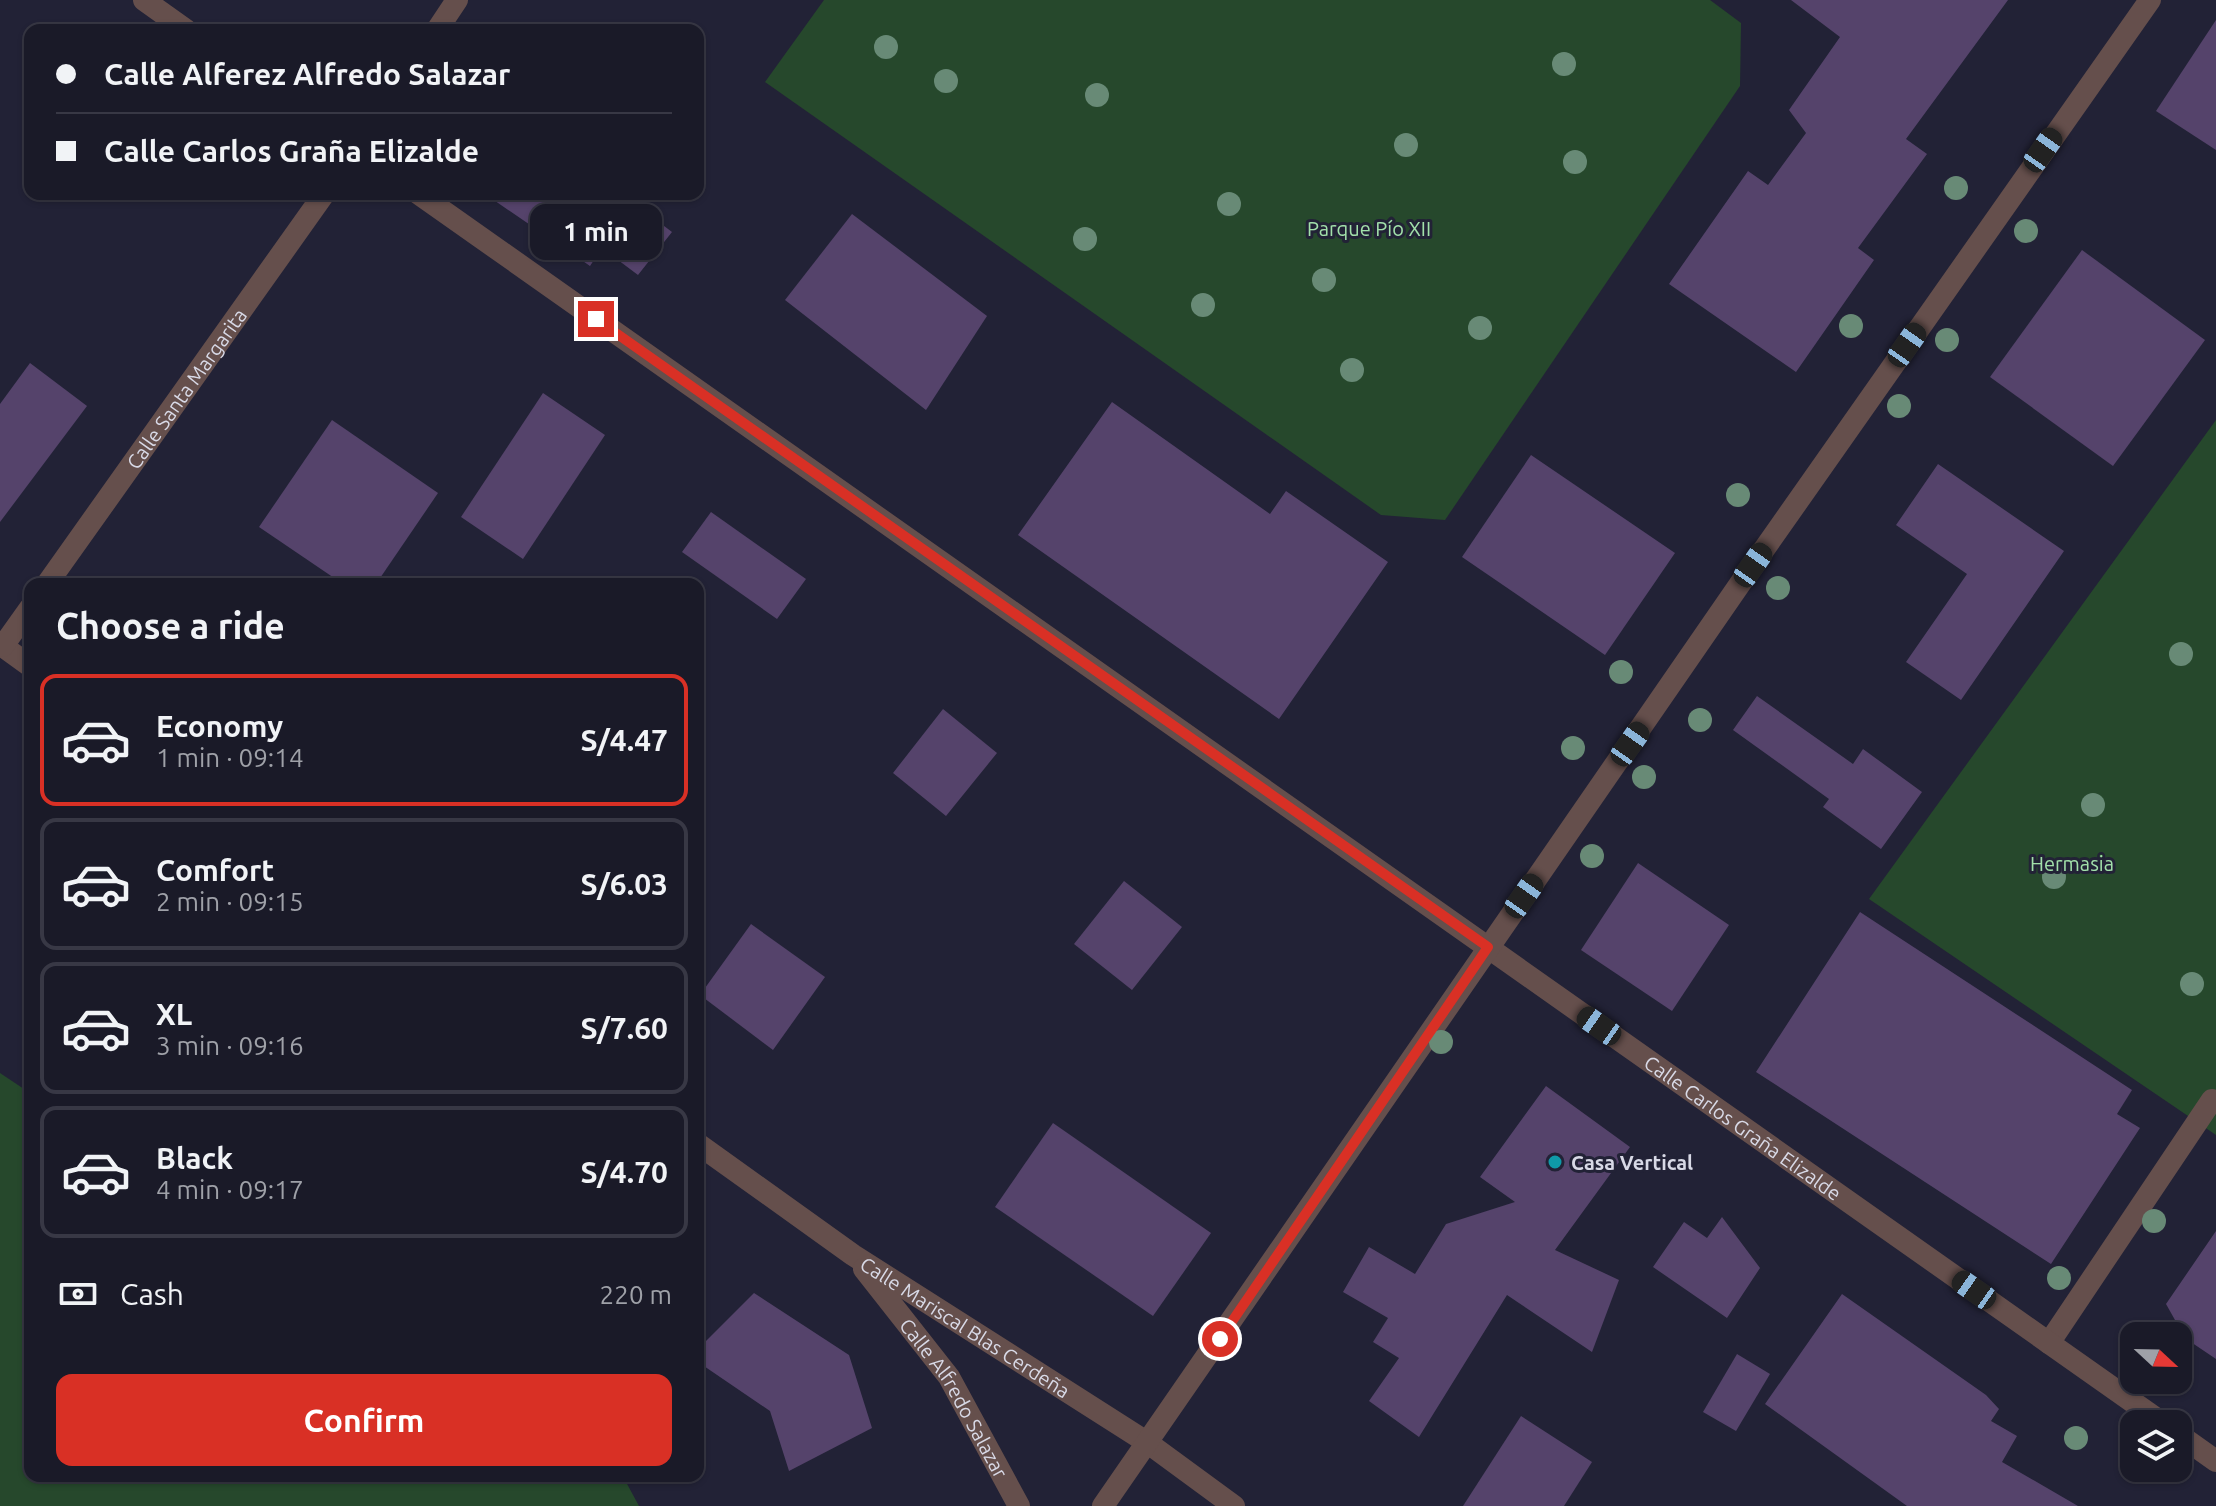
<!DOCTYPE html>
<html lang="en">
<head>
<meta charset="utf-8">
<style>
  body { margin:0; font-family:Ubuntu,sans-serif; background:#232330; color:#f1f3f6; height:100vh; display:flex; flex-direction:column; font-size:30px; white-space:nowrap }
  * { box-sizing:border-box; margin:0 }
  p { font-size:26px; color:#9fa1a8 }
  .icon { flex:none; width:44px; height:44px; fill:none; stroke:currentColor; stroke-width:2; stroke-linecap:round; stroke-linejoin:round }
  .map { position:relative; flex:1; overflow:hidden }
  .sheet { position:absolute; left:24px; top:578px; width:680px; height:904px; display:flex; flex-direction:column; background:#1a1a28; border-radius:16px; box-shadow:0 2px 6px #0004,0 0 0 2px #383845 }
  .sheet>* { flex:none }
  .banner { position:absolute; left:24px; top:24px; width:680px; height:176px; border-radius:16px; box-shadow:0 2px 6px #0004,0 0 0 2px #383845; display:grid; align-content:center; height:176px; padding:0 32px; background:#1a1a28 }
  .needle { width:52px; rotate:112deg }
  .buttons { position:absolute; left:2120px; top:1322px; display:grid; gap:16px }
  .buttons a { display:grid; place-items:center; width:72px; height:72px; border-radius:16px; background:#1a1a28; box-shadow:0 2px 6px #0004,0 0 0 2px #383845; font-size:40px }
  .end { position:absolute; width:36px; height:36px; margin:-18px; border:10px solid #d93025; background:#fff; box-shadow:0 0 0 4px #fff }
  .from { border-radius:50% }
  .bubble { position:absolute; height:56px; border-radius:16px; background:#1a1a28; box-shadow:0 2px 6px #0004,0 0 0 2px #383845; font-size:26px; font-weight:700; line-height:56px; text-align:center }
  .car { position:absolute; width:24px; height:48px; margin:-24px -12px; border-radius:10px; box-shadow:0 0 6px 2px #0007; background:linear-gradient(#222 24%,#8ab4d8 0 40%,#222 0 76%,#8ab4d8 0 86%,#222 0) }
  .banner b { display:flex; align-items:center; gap:28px; height:76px; font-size:30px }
  .banner b+b { border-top:2px solid #383845 }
  .banner i { width:20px; height:20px; background:#f1f3f6 }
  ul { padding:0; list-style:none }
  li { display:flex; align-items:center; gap:24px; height:132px; margin:0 16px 12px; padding:0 16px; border:4px solid #383845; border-radius:16px }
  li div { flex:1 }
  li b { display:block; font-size:30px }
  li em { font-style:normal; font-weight:700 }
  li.on { border-color:#d93025 }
  li>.icon { width:72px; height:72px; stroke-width:1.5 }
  h2 { padding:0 32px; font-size:36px; line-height:96px }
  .pay { display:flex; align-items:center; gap:20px; height:88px; padding:0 32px; font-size:30px }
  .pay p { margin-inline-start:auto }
  .cta { display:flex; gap:16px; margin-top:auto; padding:16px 32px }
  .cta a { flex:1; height:92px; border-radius:16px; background:#d93025; color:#fff; font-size:32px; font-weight:700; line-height:92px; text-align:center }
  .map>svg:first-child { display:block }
  .green { fill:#26482c }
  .building { fill:#55436b }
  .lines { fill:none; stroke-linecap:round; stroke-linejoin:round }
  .service { stroke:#654f4c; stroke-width:22 }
  .minor { stroke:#654f4c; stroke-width:22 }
  .tree { fill:#688a76 }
  .route { stroke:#d93025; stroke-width:10 }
  .culture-dot { fill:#0f9aa8; stroke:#222236; stroke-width:3 }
  .labels { text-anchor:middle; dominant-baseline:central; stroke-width:6; stroke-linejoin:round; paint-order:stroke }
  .park-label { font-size:20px; fill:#a2e0aa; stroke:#222236 }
  .street-label { font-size:20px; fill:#d8d9e6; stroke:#222236 }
  .poi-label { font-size:20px; font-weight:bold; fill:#d8d9e6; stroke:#222236; text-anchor:start }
</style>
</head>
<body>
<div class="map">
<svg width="2216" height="1506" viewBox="0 0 2216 1506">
  <rect width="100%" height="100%" fill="#222236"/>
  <g class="green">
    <polygon points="824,0 1710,0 1741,23 1740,86 1445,520 1381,515 765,82"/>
    <polygon points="2216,420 2216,1135 1869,899"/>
    <polygon points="0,1073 30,1093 30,1476 616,1476 626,1482 639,1506 0,1506"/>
  </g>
  <g class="building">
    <polygon points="1791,0 2008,0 1906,139 1927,154 1858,248 1874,260 1796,372 1669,284 1748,171 1768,185 1806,133 1789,110 1840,37"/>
    <polygon points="2216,20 2216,150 2156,111"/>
    <polygon points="485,194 622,194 672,232 638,275 602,248 590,266"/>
    <polygon points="852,214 987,316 926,410 785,300"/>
    <polygon points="2082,250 2205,340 2113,466 1990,377"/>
    <polygon points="30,363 87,406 0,522 0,404"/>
    <polygon points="543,393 605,435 523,559 461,517"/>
    <polygon points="1112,402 1270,514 1286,491 1388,562 1279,719 1018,535"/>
    <polygon points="332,420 438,493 376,584 343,584 259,527"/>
    <polygon points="1531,455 1675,553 1605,655 1462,557"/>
    <polygon points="1938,464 2064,551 1961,700 1906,662 1967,574 1896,525"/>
    <polygon points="711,512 806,579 777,619 682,552"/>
    <polygon points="1757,696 1853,764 1863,749 1922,792 1881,849 1823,807 1829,799 1733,730"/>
    <polygon points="943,709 997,753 946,816 893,773"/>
    <polygon points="1638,863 1729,925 1672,1011 1581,950"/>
    <polygon points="1124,881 1182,927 1132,990 1074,944"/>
    <polygon points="1860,912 2132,1090 2117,1114 2140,1128 2051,1264 1756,1072"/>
    <polygon points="751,924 825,977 773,1050 700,995"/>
    <polygon points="1546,1086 1630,1147 1555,1250 1619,1280 1592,1352 1507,1295 1419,1437 1369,1401 1399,1358 1373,1342 1388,1318 1343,1292 1369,1247 1415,1274 1446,1224 1515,1202 1480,1177"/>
    <polygon points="1053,1123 1211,1233 1153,1316 995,1207"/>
    <polygon points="1722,1217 1760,1268 1727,1318 1653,1267 1684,1222 1707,1238"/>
    <polygon points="2216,1231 2216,1359 2170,1328 2175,1320 2166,1304"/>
    <polygon points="754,1293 849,1355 872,1428 789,1471 770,1411 698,1362 698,1349"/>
    <polygon points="1842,1294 1986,1395 1999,1409 1991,1421 2017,1436 2002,1462 2078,1506 1907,1506 1765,1404"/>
    <polygon points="1737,1354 1770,1374 1736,1431 1703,1412"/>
    <polygon points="1521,1416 1592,1462 1564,1506 1463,1506"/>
  </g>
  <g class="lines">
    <polyline class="service" points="2049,1343 2212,1100"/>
    <g class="minor">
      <polyline points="144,0 186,30"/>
      <polyline points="437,30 457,0"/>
      <path id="s1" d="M419,194l1745,1230"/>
      <path id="s2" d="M47,584l277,-390"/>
      <polyline points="0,644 30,666"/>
      <polyline points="3,646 30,608"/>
      <path id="s3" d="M698,1144l155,111 295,188 86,63"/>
      <path id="s4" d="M864,1269l85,108 70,129"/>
      <polyline points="2178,1434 2216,1461"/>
      <polyline points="1103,1506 1753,565 2150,0"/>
    </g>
  </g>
  <g class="tree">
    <circle cx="886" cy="47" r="12"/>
    <circle cx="1564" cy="64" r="12"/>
    <circle cx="946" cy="81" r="12"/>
    <circle cx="1097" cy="95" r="12"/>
    <circle cx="1406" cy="145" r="12"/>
    <circle cx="1575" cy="162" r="12"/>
    <circle cx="1956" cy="188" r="12"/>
    <circle cx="1229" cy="204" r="12"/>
    <circle cx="2026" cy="231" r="12"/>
    <circle cx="1085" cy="239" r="12"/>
    <circle cx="1324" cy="280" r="12"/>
    <circle cx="1203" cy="305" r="12"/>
    <circle cx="1851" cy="326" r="12"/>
    <circle cx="1480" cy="328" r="12"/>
    <circle cx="1947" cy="340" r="12"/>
    <circle cx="1352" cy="370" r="12"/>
    <circle cx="1899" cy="406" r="12"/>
    <circle cx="1738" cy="495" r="12"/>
    <circle cx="1778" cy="588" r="12"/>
    <circle cx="2181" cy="654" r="12"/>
    <circle cx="1621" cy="672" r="12"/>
    <circle cx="1700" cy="720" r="12"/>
    <circle cx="1573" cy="748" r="12"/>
    <circle cx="1644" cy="777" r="12"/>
    <circle cx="2093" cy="805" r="12"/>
    <circle cx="1592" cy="856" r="12"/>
    <circle cx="2054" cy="877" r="12"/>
    <circle cx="2192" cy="984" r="12"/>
    <circle cx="1441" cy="1042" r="12"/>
    <circle cx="2154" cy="1221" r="12"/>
    <circle cx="2059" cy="1278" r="12"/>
    <circle cx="2076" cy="1438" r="12"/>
  </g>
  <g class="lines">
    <polyline class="route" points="596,319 1488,947 1220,1339"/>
  </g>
  <circle class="culture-dot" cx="1555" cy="1162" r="8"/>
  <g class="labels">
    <g class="park-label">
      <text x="1369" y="228">Parque Pío XII</text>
      <text x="2072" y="863">Hermasia</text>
    </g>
    <g class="street-label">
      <text stroke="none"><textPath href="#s2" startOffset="240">Calle Santa Margarita</textPath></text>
      <text stroke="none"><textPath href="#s1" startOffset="1620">Calle Carlos Graña Elizalde</textPath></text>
      <text stroke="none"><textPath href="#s3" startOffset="324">Calle Mariscal Blas Cerdeña</textPath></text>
      <text stroke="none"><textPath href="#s4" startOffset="158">Calle Alfredo Salazar</textPath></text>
    </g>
    <g class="poi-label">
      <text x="1571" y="1162">Casa Vertical</text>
    </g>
  </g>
</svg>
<div class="buttons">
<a><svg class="needle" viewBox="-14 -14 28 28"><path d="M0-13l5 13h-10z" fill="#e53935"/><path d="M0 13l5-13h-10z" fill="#9fa1a8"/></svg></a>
<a><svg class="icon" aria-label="layers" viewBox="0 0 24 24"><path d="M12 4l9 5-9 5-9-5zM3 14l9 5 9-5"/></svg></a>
</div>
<i class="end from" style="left:1220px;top:1339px"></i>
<i class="end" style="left:596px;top:319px"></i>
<div class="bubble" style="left:530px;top:204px;width:132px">1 min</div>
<i class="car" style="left:2043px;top:150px;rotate:35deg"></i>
<i class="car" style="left:1907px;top:345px;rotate:35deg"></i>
<i class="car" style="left:1753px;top:565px;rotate:35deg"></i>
<i class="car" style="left:1630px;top:744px;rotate:35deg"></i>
<i class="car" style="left:1524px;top:896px;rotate:35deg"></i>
<i class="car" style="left:1599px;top:1026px;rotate:305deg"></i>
<i class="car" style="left:1974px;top:1290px;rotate:305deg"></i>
<div class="banner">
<b><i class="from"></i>Calle Alferez Alfredo Salazar</b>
<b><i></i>Calle Carlos Graña Elizalde</b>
</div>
<section class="sheet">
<h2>Choose a ride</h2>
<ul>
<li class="on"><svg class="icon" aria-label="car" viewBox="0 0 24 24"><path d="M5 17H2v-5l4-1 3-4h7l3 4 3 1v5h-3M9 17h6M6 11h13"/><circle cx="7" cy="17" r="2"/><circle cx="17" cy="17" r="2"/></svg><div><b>Economy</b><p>1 min · 09:14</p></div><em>S/4.47</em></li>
<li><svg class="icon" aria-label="car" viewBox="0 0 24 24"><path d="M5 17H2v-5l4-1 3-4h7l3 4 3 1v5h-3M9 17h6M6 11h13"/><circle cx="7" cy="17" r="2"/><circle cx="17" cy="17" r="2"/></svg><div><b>Comfort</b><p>2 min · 09:15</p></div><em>S/6.03</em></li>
<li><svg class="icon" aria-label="car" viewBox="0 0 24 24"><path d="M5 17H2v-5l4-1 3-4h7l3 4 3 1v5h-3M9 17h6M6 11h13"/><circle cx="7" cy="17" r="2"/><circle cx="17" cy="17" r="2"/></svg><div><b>XL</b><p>3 min · 09:16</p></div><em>S/7.60</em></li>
<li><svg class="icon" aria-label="car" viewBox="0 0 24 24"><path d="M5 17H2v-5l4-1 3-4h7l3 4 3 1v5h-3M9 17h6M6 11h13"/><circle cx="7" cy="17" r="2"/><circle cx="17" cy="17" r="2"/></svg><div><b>Black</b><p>4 min · 09:17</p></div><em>S/4.70</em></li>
</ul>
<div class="pay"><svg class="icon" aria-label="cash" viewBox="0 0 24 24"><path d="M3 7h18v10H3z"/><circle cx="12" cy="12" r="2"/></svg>Cash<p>220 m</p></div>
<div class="cta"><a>Confirm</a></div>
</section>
</div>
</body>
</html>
